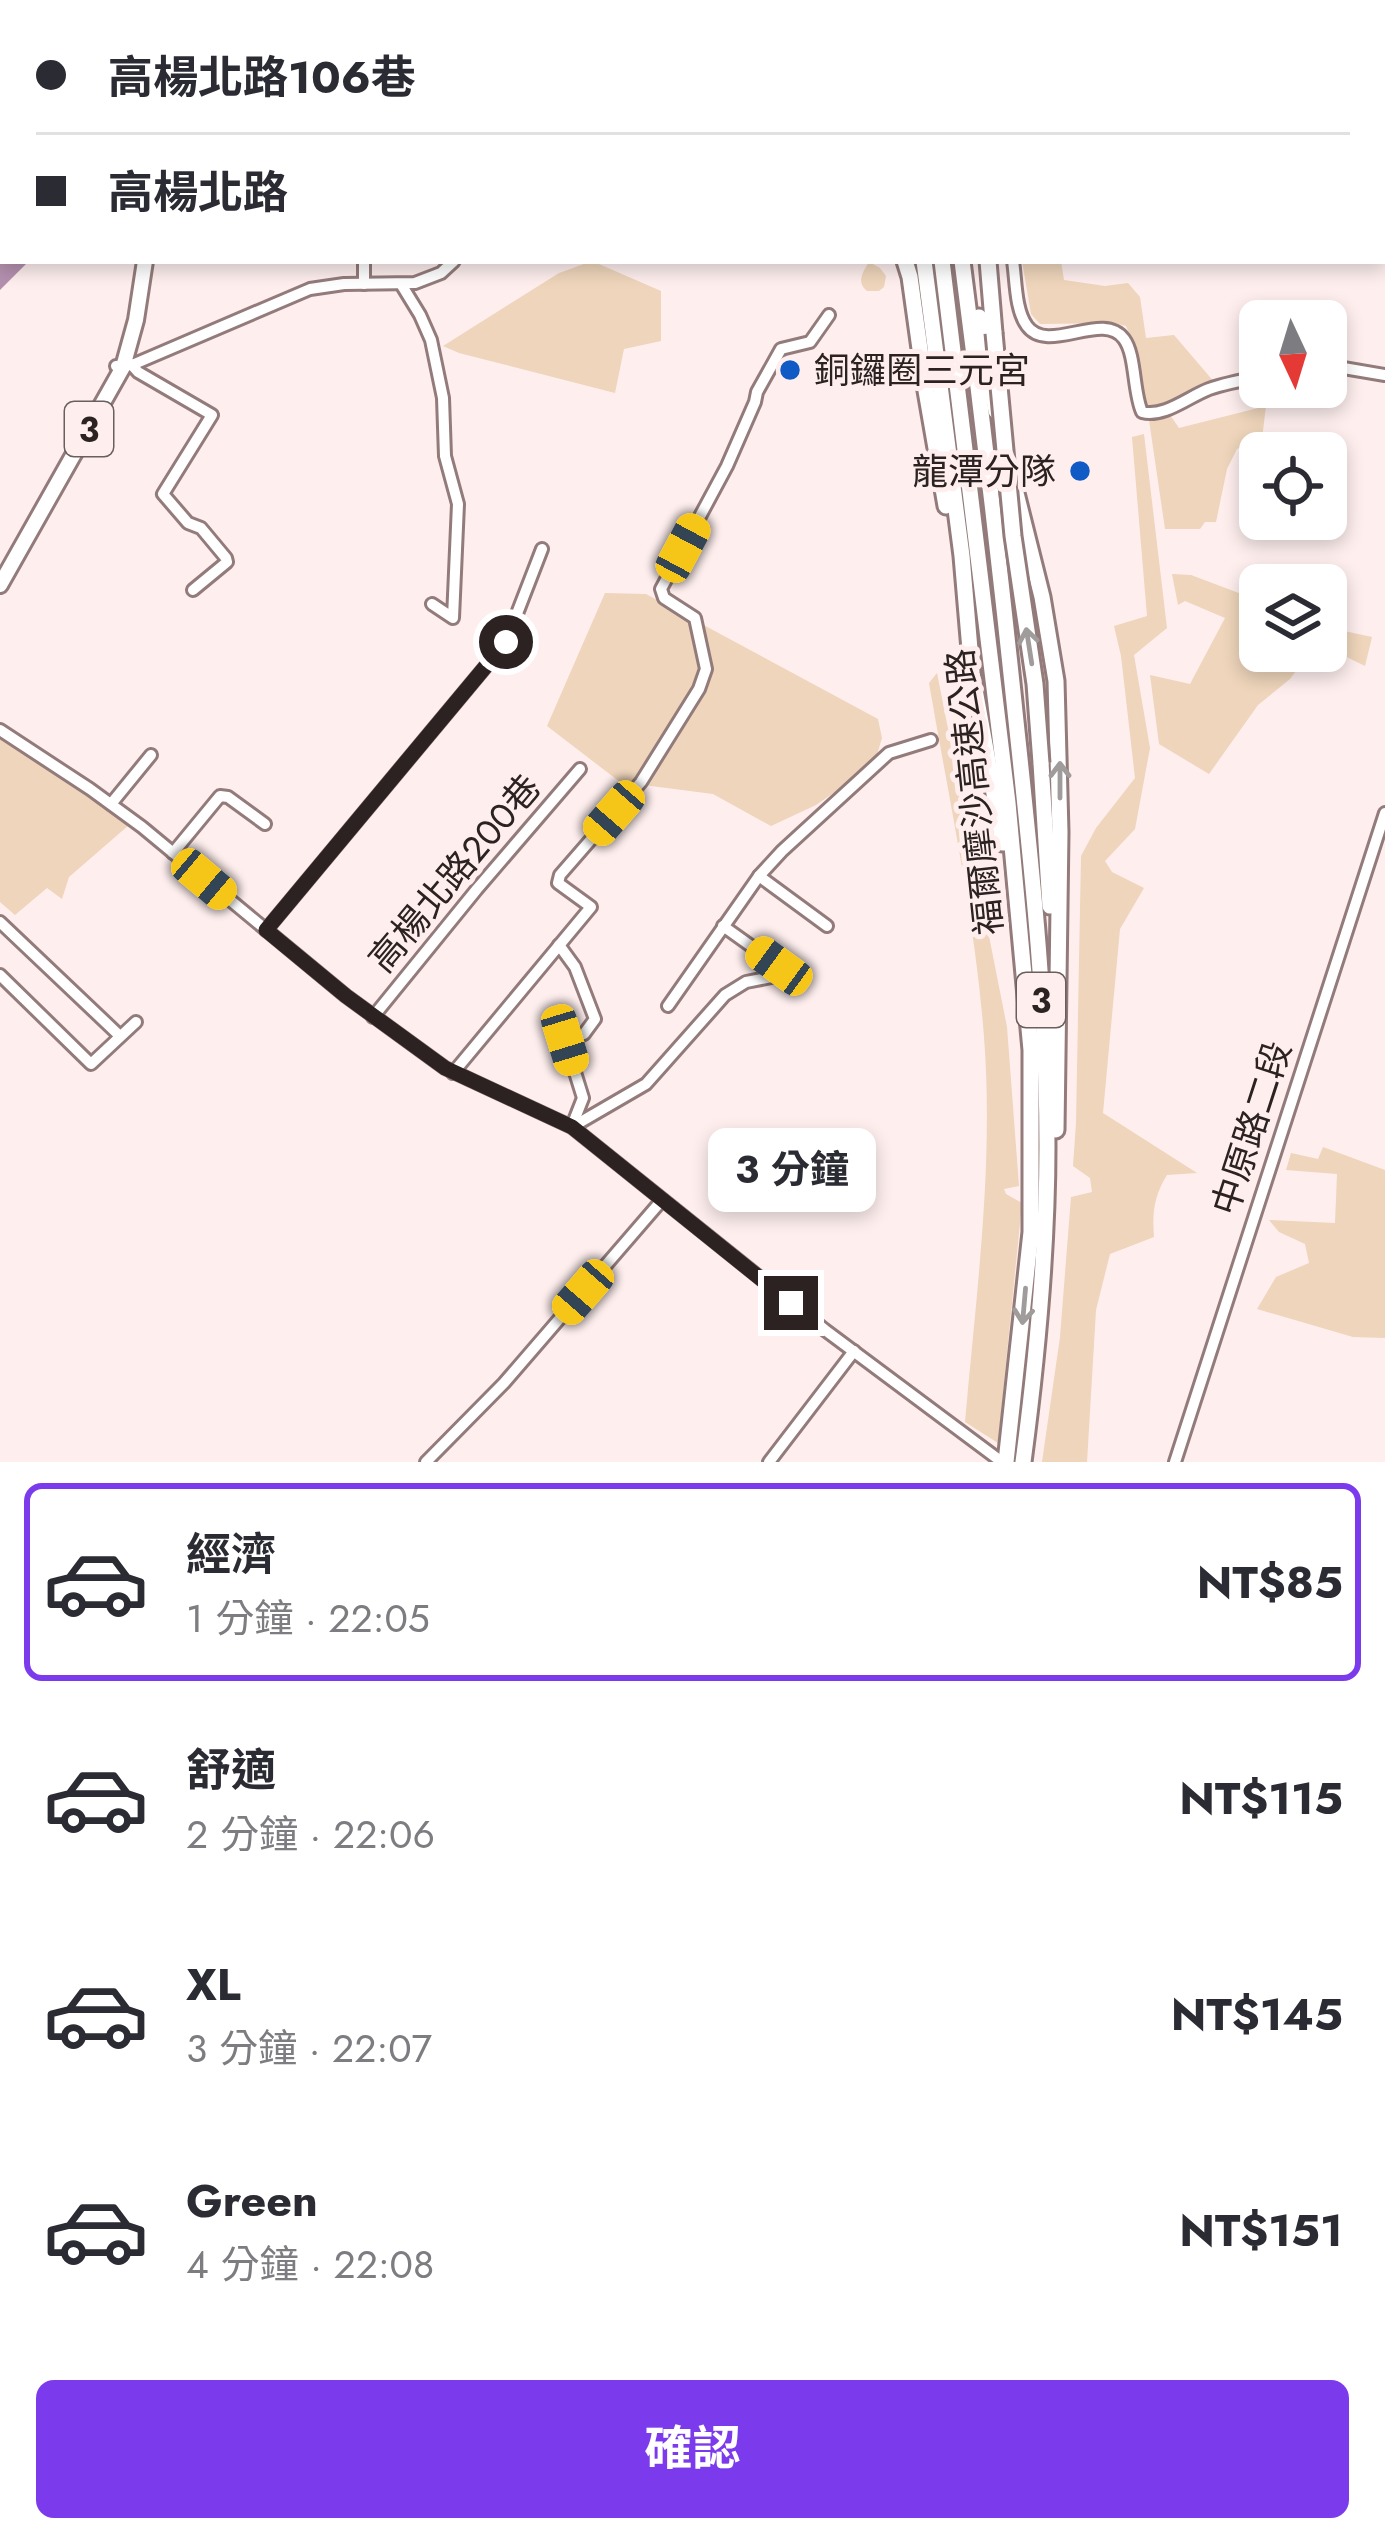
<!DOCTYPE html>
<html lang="zh-TW">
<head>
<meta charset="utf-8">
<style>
  body { margin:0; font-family:Jost,"Noto Sans TC",sans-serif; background:#f7f7f7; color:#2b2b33; height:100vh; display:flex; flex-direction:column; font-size:45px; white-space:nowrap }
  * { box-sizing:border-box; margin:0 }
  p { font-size:39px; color:#7c7c81 }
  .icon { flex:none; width:66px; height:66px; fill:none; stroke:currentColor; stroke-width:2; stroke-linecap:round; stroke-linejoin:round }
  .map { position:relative; height:1462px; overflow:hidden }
  .side { display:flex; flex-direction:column; background:#fff; flex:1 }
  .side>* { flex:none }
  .banner { position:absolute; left:0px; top:0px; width:1386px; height:264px; box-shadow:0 6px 18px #0003; display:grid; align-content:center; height:264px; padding:0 36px; background:#fff }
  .needle { width:78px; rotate:176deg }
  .controls { position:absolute; left:1239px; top:300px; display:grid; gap:24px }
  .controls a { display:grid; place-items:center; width:108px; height:108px; border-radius:18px; background:#fff; box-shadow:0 6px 18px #0003; font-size:60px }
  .end { position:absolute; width:54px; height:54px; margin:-27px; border:15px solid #2b2221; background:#fff; box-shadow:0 0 0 6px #fff }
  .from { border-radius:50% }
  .bubble { position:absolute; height:84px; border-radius:18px; background:#fff; box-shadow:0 6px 18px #0003; font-size:39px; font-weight:700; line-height:84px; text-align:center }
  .car { position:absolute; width:36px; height:72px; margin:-36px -18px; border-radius:15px; box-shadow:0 0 9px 3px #0007; background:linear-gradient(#f5c518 24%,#345 0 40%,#f5c518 0 76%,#345 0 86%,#f5c518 0) }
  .banner b { display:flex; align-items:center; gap:42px; height:114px; font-size:45px }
  .banner b+b { border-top:3px solid #e1e1e2 }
  .banner i { width:30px; height:30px; background:#2b2b33 }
  ul { padding:21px 0 0; list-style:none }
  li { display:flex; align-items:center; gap:36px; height:198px; margin:0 24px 18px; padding:0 12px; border:6px solid transparent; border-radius:18px }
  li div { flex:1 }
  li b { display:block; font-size:45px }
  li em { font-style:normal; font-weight:700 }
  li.current { border-color:#7c3aed }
  li>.icon { width:108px; height:108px; stroke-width:1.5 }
  .button { display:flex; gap:24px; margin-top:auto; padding:24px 36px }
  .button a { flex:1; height:138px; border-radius:18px; background:#7c3aed; color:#fff; font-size:48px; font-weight:700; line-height:138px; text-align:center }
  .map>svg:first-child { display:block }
  .green { fill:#eed5bb }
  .water { fill:#b490af }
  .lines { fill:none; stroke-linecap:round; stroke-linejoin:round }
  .minor-casing { stroke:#937b7b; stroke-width:16 }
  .major-casing { stroke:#937b7b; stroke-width:20 }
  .highway-casing { stroke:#937b7b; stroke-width:21 }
  .minor { stroke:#fff; stroke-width:10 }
  .major { stroke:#fff; stroke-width:14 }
  .highway { stroke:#fff; stroke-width:15 }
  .highway-bridge-casing { stroke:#937b7b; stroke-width:21; stroke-linecap:butt }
  .highway-bridge { stroke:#fff; stroke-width:15 }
  .oneway { stroke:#a09c9b }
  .route { stroke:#2b2221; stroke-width:15 }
  .poi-dot { fill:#0f5ac4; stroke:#feeeee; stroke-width:4.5 }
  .labels { text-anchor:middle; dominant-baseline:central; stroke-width:10; stroke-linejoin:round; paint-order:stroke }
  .shield { fill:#feeeee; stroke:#6a5f5e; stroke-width:3 }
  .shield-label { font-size:33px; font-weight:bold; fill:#2b2221 }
  .poi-label { font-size:36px; fill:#2b2221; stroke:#feeeee; text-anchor:start }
  .street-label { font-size:36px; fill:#2b2221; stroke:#feeeee }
</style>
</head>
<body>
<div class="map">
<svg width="1385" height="1462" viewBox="0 0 1385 1462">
  <rect width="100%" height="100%" fill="#feeeee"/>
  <g class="green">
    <polygon points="592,261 661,291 661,341 624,349 615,393 459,353 443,346 559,273"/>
    <polygon points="1022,261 1061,261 1064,280 1105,286 1128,283 1140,297 1146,338 1174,335 1215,383 1160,405 1147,406 1144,400 1135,346 1126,326 1114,323 1040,324 1031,314"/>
    <path d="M869,262l11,6 6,8 -2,11 -5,4h-12c-11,-9 -4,-19 2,-29z"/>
    <polygon points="1266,406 1262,439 1237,449 1227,469 1216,522 1205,522 1200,529 1165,529 1149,420 1170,415 1179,428"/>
    <path d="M1144,434l23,194 -33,27 16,93 -15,81 -30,32 7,11 32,16 -24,41 -17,184 94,60 -30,2c-13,21 -15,38 -13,62l-44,17 -14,56 -9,152h-45l18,-125 11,-140 21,-5 -2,-14 -17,-12 3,-43 5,-267 15,-28 39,-50 -14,-122 -7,-30 33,-10 -15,-179z"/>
    <polygon points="1029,565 1050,657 1055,867 1043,674"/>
    <polygon points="1172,574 1191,575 1260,601 1260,651 1311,651 1290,679 1258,705 1209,774 1159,744 1150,675 1190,684 1225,618 1185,601 1178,605"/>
    <polygon points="605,593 646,594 878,719 882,738 874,765 816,805 771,826 713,794 620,782 547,726"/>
    <polygon points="1326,627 1372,637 1365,666 1326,647"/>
    <path d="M937,673l70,354 12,159 -15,3 2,5 16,9 -24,240 -33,-21c11,-127 29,-257 19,-385 -9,-119 -35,-237 -55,-354z"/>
    <polygon points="0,737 129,825 69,877 62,899 47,888 15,915 0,902"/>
    <polygon points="1323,1147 1385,1170 1385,1338 1353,1337 1257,1309 1276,1277 1309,1263 1305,1244 1279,1232 1269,1220 1335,1223 1337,1174 1286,1170 1291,1153 1318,1159"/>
  </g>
  <polygon class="water" points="3,214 3,261 29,261 0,290 0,215"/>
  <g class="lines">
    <g class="minor-casing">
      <g id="minor">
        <polyline points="149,0 153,3"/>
        <polyline points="981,0 981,3"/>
        <polyline points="747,3 748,0"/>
        <path d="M1013,261c3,19 2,49 14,65 21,29 76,-16 97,13 12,16 9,53 18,73 22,6 46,-15 67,-23 17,-6 34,-9 51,-12"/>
        <polyline points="364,284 364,261"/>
        <polyline points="401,284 420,315 431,340 443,398 445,456 458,504 453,618 432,604"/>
        <polyline points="131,364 138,372 212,415 163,494 188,523 201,528 226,558 227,562 193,590"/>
        <polyline points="1326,365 1385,375"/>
        <polyline points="116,366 132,365 310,289 344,284 415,283 441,273 454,261"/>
        <polyline points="0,730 90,789 142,827 346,996 445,1068 572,1127 825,1330 1002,1462"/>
        <polyline points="111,804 151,755"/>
        <polyline points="173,853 220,796 228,797 265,824"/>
        <polyline points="759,876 827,926"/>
        <polyline points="0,922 120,1036"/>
        <polyline points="266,930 506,642 542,549"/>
        <polyline points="559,945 575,967 595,1019 584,1034 565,1040 583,1098 572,1126"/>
        <polyline points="0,975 91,1064 136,1022"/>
        <polyline points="668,1006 759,876 782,851 889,753 931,740"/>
        <polyline points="373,1017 477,889 580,769"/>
        <polyline points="453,1073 591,907 558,883 560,875 641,782 699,689 706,669 695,618 664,598 661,589 727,466 755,402 757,392 781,349 810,342 829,315"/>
        <polyline points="572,1127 646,1084 725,995 746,982 782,975 779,966 723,926"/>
        <polyline points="426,1462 504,1383 662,1200"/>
        <polyline points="769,1462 854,1351"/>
        <polyline points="1175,1462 1385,813"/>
      </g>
    </g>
    <g class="major-casing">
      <g id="major">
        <polyline points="162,3 162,0"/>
        <polyline points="171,3 172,0"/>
        <polyline points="0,585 123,367 136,320 145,261"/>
      </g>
    </g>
    <g class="highway-casing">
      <g id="highway">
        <polyline points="855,0 855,3"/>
        <polyline points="888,0 888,3"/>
        <polyline points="913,0 913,3"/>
        <polyline points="929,0 930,3"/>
        <polyline points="965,0 965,3"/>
        <polyline points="905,261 910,277 925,385 946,506"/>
        <polyline points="924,261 962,556 972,673 1003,843"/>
        <polyline points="942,261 1008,803 1031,1050 1031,1232 1006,1462"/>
        <path d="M962,261c20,153 38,306 54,460 15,141 31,282 31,425 0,106 -10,211 -24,316"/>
        <polyline points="988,261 994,333"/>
        <polyline points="979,317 996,411"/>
        <polyline points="1013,481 1042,597 1056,681 1060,832 1056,1130"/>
        <polyline points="1041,763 1050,906"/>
      </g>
    </g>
    <use href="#minor" class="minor"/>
    <use href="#major" class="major"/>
    <use href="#highway" class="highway"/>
    <g class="highway-bridge-casing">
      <polyline id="highway-bridge" points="994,333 1013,536 1035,684 1041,763"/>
    </g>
    <use href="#highway-bridge" class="highway-bridge"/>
  </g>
  <defs><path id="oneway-shaft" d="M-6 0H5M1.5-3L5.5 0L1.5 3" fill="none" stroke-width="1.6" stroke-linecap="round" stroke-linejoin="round" transform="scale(3)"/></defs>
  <g class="oneway">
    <use href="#oneway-shaft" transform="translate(1029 646) rotate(-99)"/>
    <use href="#oneway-shaft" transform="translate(1060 780) rotate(-90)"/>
    <use href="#oneway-shaft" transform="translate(1024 1306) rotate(95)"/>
  </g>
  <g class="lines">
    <polyline class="route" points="506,642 266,930 346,996 445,1068 572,1127 791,1303"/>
  </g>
  <g class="poi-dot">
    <circle cx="790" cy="370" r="12"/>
    <circle cx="1080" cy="471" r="12"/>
  </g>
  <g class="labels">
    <g class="shield">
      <rect x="65" y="402" width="48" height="54" rx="9"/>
      <rect x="1017" y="973" width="48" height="54" rx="9"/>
    </g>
    <g class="shield-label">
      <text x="89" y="429">3</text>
      <text x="1041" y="1000">3</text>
    </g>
    <g class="poi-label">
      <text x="814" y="370">銅鑼圈三元宮</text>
      <text x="1056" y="471" text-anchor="end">龍潭分隊</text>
    </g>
    <g class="street-label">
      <text transform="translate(974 792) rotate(-96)">福爾摩沙高速公路</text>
      <text transform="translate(454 873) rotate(-50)">高楊北路200巷</text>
      <text transform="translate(1251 1128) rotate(-72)">中原路二段</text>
    </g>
  </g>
</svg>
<div class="controls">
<a><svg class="needle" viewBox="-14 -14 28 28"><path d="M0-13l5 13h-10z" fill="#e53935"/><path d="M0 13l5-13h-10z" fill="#7c7c81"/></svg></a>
<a><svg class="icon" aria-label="locate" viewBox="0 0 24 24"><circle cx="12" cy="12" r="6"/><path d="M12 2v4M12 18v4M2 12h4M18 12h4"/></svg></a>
<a><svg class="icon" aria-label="layers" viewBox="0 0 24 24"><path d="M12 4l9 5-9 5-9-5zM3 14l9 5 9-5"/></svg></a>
</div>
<i class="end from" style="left:506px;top:642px"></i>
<i class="end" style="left:791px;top:1303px"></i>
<div class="bubble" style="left:708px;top:1128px;width:168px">3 分鐘</div>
<i class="car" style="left:683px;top:548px;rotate:28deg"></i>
<i class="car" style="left:614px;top:813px;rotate:221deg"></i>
<i class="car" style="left:204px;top:879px;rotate:130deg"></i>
<i class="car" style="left:779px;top:966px;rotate:306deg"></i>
<i class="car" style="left:565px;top:1040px;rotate:163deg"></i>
<i class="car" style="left:583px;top:1292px;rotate:221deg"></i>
<div class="banner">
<b><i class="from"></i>高楊北路106巷</b>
<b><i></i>高楊北路</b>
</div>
</div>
<section class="side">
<ul>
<li class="current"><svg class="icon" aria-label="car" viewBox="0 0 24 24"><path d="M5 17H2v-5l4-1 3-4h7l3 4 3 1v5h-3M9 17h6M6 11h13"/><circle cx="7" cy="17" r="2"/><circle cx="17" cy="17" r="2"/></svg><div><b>經濟</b><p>1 分鐘 · 22:05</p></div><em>NT$85</em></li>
<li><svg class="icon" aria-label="car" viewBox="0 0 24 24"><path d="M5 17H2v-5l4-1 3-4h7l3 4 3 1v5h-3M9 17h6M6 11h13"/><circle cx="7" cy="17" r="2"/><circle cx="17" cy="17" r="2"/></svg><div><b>舒適</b><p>2 分鐘 · 22:06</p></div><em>NT$115</em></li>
<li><svg class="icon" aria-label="car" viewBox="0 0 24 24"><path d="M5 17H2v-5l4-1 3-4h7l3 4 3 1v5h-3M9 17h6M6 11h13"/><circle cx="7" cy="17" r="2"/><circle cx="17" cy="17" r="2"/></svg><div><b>XL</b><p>3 分鐘 · 22:07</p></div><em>NT$145</em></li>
<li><svg class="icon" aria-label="car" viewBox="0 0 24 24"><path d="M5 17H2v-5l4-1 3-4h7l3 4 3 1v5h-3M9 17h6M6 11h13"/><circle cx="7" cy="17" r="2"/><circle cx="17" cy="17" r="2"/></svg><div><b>Green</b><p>4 分鐘 · 22:08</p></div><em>NT$151</em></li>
</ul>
<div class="button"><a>確認</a></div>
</section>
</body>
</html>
